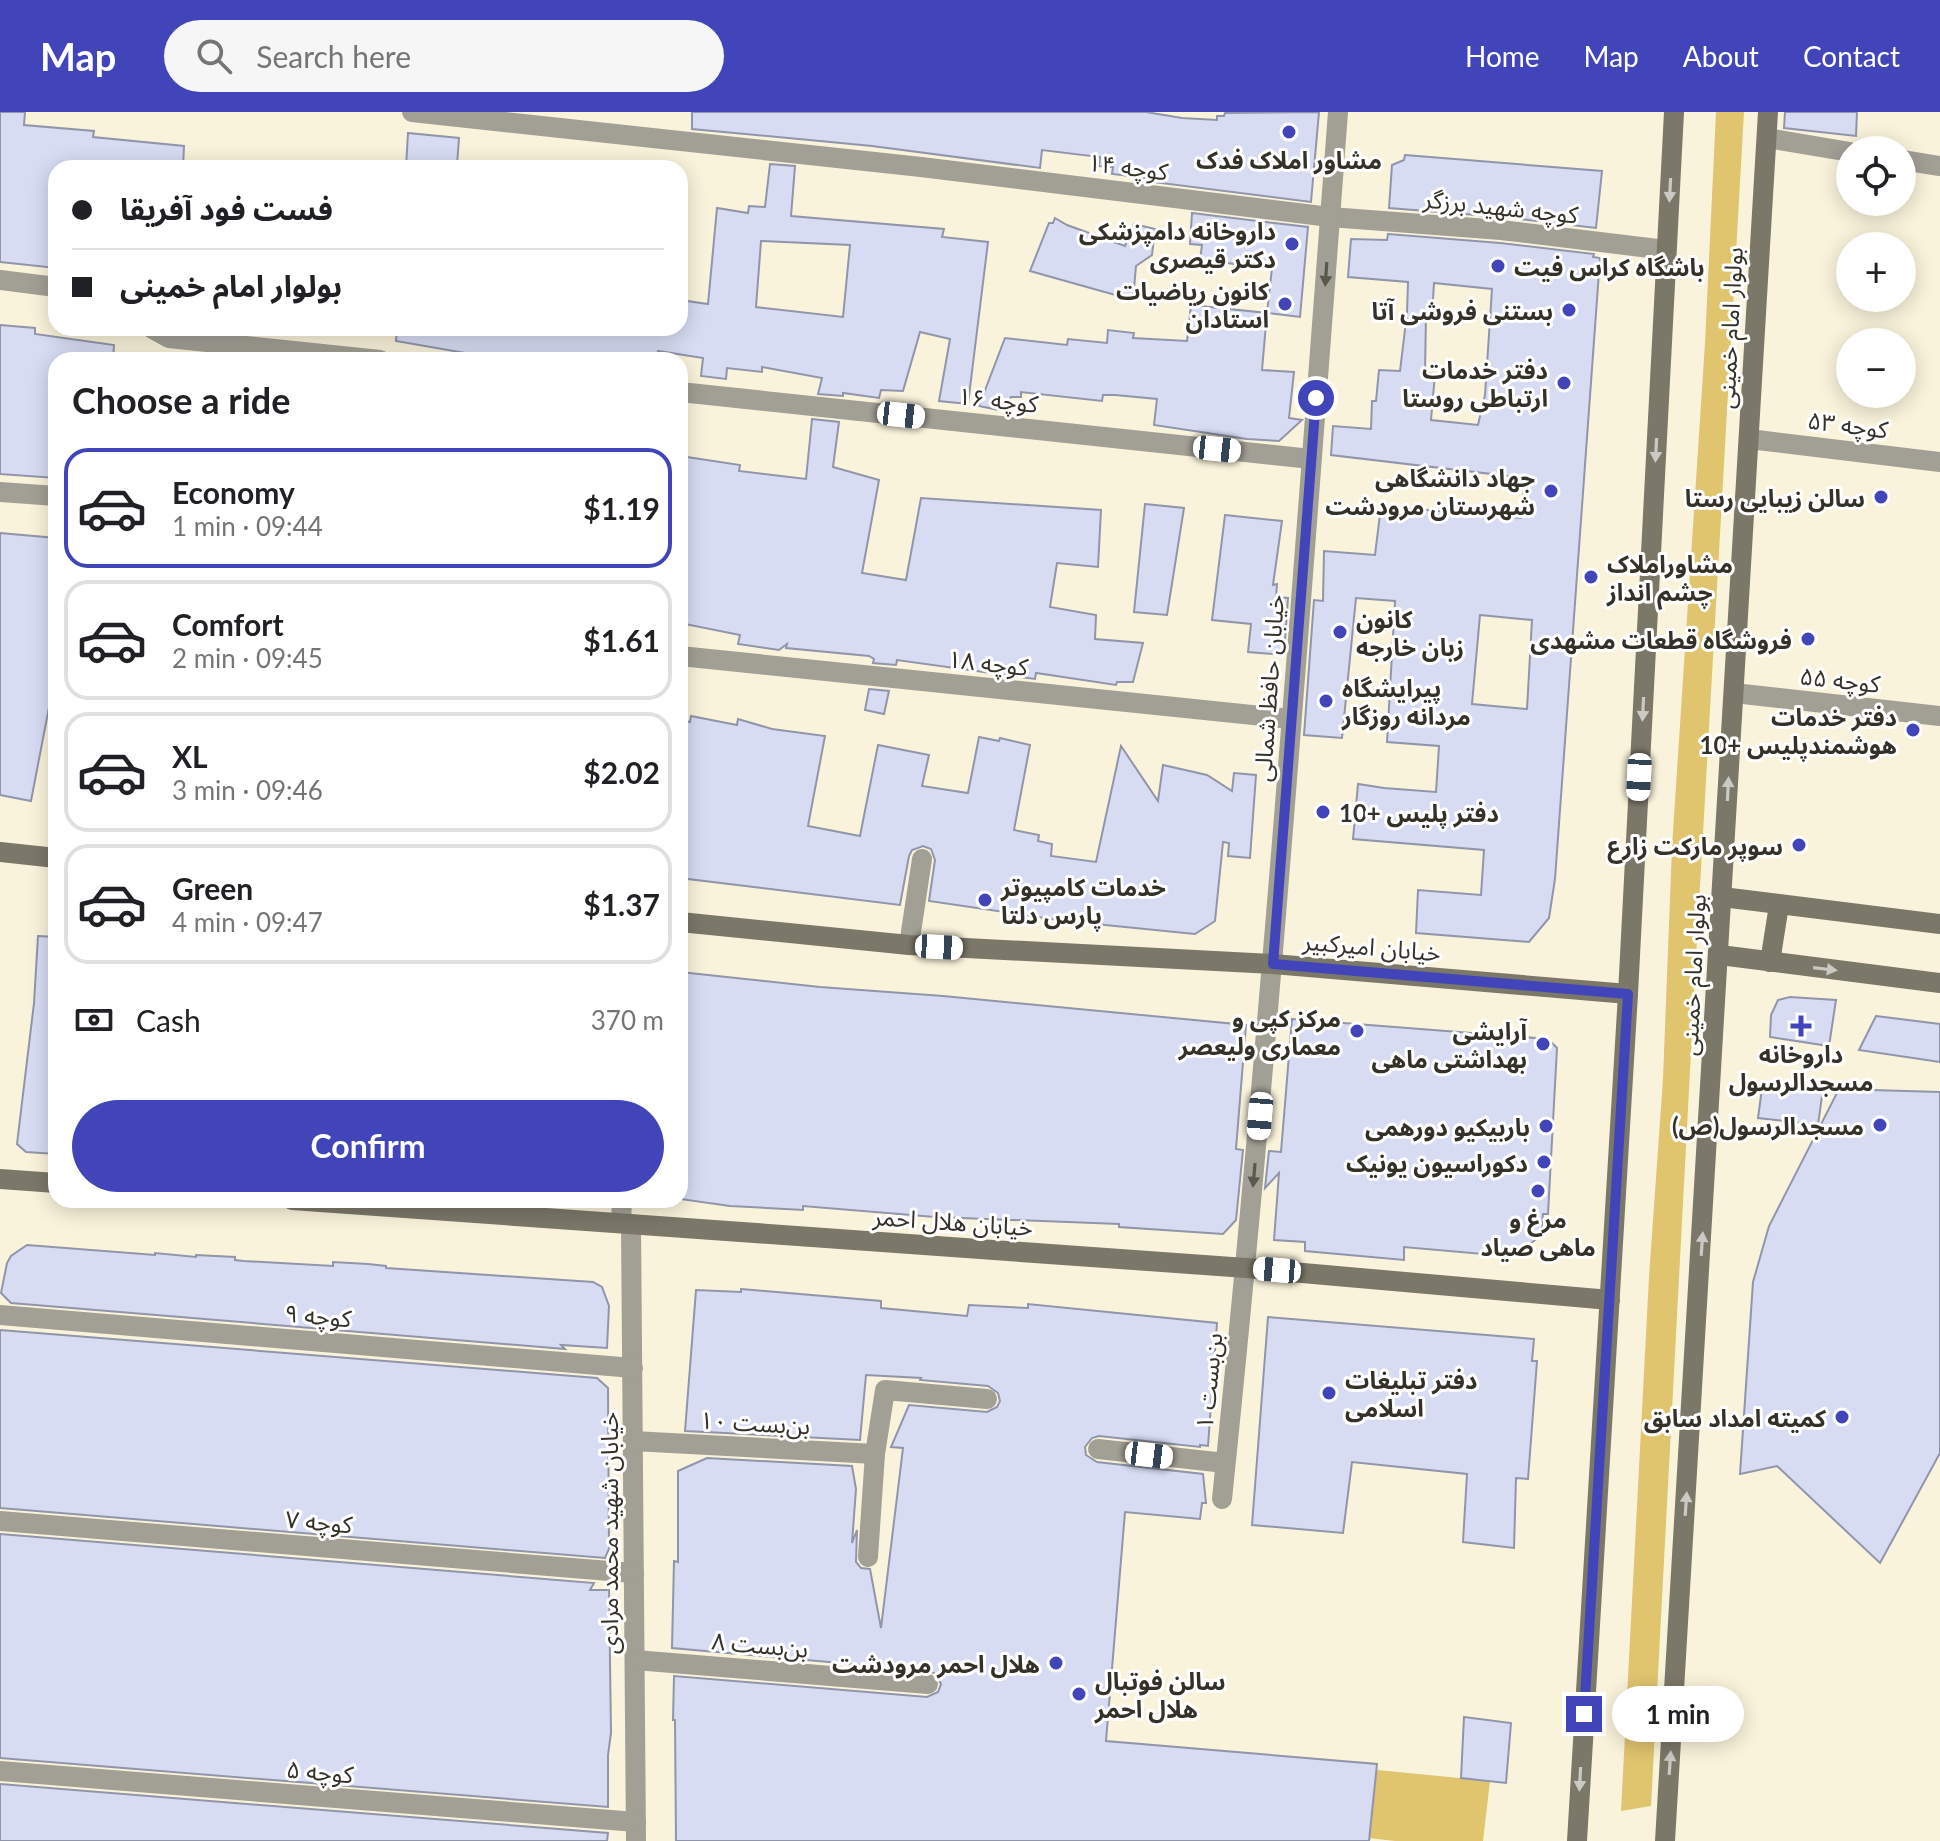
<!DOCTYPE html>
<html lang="en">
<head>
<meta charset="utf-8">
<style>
  body { margin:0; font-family:Lato,"Noto Sans Arabic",sans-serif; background:#f6f6f6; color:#202124; height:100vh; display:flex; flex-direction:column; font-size:30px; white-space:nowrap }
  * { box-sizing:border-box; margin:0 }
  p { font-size:26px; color:#757577 }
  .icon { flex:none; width:44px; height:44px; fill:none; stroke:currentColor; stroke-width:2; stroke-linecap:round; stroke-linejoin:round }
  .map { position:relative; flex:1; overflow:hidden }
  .drawer { position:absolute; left:48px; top:240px; width:640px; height:856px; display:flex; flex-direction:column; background:#fff; border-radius:24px; box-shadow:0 4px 20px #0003 }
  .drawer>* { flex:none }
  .banner { position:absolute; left:48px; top:48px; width:640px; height:176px; border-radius:24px; box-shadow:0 4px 20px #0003; display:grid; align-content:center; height:176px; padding:0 24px; background:#fff }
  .buttons { position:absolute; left:1836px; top:24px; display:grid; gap:16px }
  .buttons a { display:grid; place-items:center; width:80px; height:80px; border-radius:50%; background:#fff; box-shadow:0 4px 20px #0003; font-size:40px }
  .end { position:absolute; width:36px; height:36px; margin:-18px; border:10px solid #4245ba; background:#fff; box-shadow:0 0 0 4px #fff }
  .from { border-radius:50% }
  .bubble { position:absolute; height:56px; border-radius:28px; background:#fff; box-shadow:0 4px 20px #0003; font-size:26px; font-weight:700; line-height:56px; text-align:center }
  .car { position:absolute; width:24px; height:48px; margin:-24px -12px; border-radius:10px; box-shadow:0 0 6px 2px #0007; background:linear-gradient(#fff 24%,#345 0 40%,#fff 0 76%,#345 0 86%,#fff 0) }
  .banner b { display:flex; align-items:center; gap:28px; height:76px; font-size:30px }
  .banner b+b { border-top:2px solid #e0e0e0 }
  .banner i { width:20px; height:20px; background:#202124 }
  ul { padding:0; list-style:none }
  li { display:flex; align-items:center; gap:24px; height:120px; margin:0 16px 12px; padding:0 8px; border:4px solid #e0e0e0; border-radius:24px }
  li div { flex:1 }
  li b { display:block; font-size:30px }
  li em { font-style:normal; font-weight:700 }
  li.selected { border-color:#4245ba }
  li>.icon { width:72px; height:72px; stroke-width:1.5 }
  h2 { padding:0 24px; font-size:36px; line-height:96px }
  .pay { display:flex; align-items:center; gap:20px; height:88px; padding:0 24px; font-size:30px }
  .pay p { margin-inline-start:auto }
  .action { display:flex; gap:16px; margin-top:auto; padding:16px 24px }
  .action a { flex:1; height:92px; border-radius:48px; background:#4245ba; color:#fff; font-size:32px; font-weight:700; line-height:92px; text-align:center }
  header { display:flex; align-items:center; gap:48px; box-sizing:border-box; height:112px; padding:0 40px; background:#4245ba; color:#fff }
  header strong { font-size:38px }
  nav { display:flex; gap:44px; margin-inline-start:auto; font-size:28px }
  .search { width:560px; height:72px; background:#f6f6f6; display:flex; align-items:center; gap:20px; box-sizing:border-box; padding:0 28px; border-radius:44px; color:#757577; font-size:30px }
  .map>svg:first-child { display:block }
  .green { fill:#e0c46e }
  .building { fill:#d7dcf3; stroke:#9095aa; stroke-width:2; fill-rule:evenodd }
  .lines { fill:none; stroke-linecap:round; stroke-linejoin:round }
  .street { stroke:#a29f95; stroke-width:20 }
  .secondary { stroke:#7b7769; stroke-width:20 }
  .oneway { fill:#cac9c3 }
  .oneway2 { fill:#5a584e }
  .route { stroke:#4245ba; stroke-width:10 }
  .poi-dot { fill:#4245ba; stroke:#fff; stroke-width:3 }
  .labels { text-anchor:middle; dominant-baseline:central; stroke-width:6; stroke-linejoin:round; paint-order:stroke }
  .poi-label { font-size:24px; font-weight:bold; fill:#343128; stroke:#fff; text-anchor:end }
  .street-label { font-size:24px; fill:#343128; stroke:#fff }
</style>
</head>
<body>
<header>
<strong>Map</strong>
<div class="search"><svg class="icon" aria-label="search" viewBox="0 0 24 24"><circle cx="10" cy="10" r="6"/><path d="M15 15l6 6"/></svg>Search here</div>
<nav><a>Home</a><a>Map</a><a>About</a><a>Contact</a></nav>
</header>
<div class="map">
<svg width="1940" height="1729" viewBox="0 0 1940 1729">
  <rect width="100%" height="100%" fill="#faf3db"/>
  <g class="green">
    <polygon points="1716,0 1744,0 1697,827 1651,1694 1621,1699 1649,1165 1663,967 1672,735 1705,231"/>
    <polygon points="1377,1658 1490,1669 1483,1729 1395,1729 1369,1726"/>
  </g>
  <g class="building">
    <polygon points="0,0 25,0 24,13 94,19 93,25 184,34 183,56 56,56 56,156 0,150"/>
    <polygon points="692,0 1146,0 1182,6 1217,8 1217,4 1224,4 1225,1 1319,0 1311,90 1145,69 1146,66 1112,62 1113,55 1099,54 1100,45 1042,38 1040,56 872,34 692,17"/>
    <polygon points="1785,0 1857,0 1856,24 1784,16"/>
    <polygon points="408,21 459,26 457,53 406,55"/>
    <polygon points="1405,43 1602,59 1596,116 1502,105 1389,96 1392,53 1404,48"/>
    <path d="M770,52l25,2 -4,50 153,13 -2,8 46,5 -20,162 -29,-3 11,-62 -30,-7 -17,59 -22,-1 -2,8 -36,-5v3l-25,-2 4,-16 -60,-11v5l-35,-4 -1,11 -25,-3 2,-18 -45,-7 -2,9h-102l-25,-3 -1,2 -40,-2 -92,-16 1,-13h283v-28l28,4 9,-96 31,5 1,-7 16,1zM761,129l89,4 -7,72 -87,-10z"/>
    <polygon points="1192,101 1308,115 1300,205 1267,201 1272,156 1200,148 1202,133 1190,132"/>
    <polygon points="1055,106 1067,113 1125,134 1134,112 1155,117 1152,143 1136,154 1133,188 1030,159 1049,111 1053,111"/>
    <path d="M1388,122l112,9 94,11 -1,3 7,1 -45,621 -6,39 -20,24 -113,-9 2,-43 63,5 3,-45 -131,-11 5,-55 26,4 52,4 3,-46 -52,-4 8,-141 -39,-3 -14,140 -38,-3 10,-135 9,1 1,-50 51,4 6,-49 140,12 4,-40 -194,-23 2,-29 38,3 1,-28h4l3,-31 21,1 7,-58 1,-31 -60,-5 3,-38 36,1zM1434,171l58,6 -7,106 -7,30 -47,-5 4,-46 -10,-1 1,-58h6zM1480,503l52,5 -5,89 -55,-5z"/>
    <polygon points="1191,193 1267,201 1262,258 1294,260 1289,306 1302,308 1279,329 1247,327 1154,313 1157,287 1115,283 1103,283 1102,289 1021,280 1021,285 1011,285 1004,299 979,294 1005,226 1067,233 1068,227 1107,231 1108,218 1134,221 1133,226 1187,229"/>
    <polygon points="0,213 35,216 35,222 114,233 113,248 56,248 56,366 0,362"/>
    <polygon points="812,307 839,310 833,355 879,368 862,461 906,468 921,386 1101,398 1098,455 1057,451 1050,495 1096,503 1095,527 1143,531 1133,570 1117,570 1116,573 1036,561 1035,567 897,548 896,553 873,551 874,547 869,544 786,536 787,532 779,538 738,532 740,523 680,511 680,344 740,353 739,359 806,367"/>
    <polygon points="1145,392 1184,396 1167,503 1134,500"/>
    <polygon points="1225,403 1282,409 1273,473 1277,472 1276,485 1288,486 1284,543 1248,540 1251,512 1212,508"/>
    <polygon points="0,421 56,426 56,579 53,579 50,590 31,689 0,683"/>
    <polygon points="869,577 889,579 884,602 865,598"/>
    <polygon points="691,604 737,613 738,607 772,617 825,624 808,714 860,724 878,633 929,643 922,674 968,681 979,625 999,629 1000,626 1030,633 1014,718 1039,723 1038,729 1052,732 1051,744 1096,750 1121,634 1158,689 1163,653 1207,663 1232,679 1234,661 1256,663 1250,746 1228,744 1229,731 1223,730 1215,809 1195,822 1065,809 929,789 935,748 931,737 923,734 912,738 909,744 900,793 680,766 680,608 690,610"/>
    <polygon points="38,824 56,825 56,1042 26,1040 17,1032 34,891"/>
    <polygon points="680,860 820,875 943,884 1246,913 1236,1037 1243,1038 1236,1108 1223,1122 1119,1115 1119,1112 935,1105 803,1094 803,1098 730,1094 680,1087"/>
    <polygon points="1790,885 1836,888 1829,934 1770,925 1771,903 1778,888"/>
    <polygon points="1876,904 1940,912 1940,950 1859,938"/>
    <polygon points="1292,907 1548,927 1557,936 1548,1102 1543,1102 1541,1123 1518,1142 1494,1139 1494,1143 1404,1135 1404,1148 1305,1139 1305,1130 1274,1128 1279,1061 1265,1076 1269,1039 1281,1040"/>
    <polygon points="1762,976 1823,977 1818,1013 1758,1006"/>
    <polygon points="1839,977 1940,980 1940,1341 1880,1451 1777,1354 1740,1362 1753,1170 1769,1114"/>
    <polygon points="27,1133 155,1143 155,1141 196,1145 196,1143 235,1145 235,1148 244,1149 333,1154 333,1150 368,1152 386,1154 386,1156 593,1170 602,1175 609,1194 607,1236 561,1233 565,1237 11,1191 1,1181 7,1151 11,1144"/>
    <polygon points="741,1177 881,1189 881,1196 967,1204 969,1193 1028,1196 1028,1192 1217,1211 1208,1334 1200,1333 1200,1335 1099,1324 1092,1326 1085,1335 1086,1343 1097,1350 1203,1362 1206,1391 1202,1391 1200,1407 1125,1400 1106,1629 1377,1652 1369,1729 676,1729 675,1608 673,1608 674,1564 927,1585 938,1580 941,1572 936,1562 929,1559 672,1536 674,1449 678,1450 678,1359 707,1346 852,1354 856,1377 852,1431 857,1418 856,1450 861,1456 870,1457 881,1516 903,1336 891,1335 909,1293 987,1300 997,1295 1000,1289 998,1281 988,1274 920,1268 921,1266 866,1263 860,1328 685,1319 696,1178 741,1180"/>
    <polygon points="1268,1205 1534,1227 1532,1249 1537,1249 1528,1367 1516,1366 1514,1436 1463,1430 1467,1362 1352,1350 1343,1421 1252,1413"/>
    <polygon points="0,1218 597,1266 608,1276 609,1437 605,1446 0,1396"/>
    <polygon points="0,1422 594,1471 590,1478 609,1478 611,1621 608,1643 608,1695 0,1646"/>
    <polygon points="1464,1605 1511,1611 1506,1671 1461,1666"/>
    <polygon points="0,1672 608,1721 607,1729 0,1729"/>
  </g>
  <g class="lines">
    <g class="street">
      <polyline points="412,0 921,55 1330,105 1501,118 1666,138"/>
      <polyline points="1767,26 1850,40"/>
      <polyline points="1902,48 1940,54"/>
      <polyline points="0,168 56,175"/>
      <polyline points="151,216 169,226 380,248"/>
      <polyline points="680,280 1311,347"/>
      <polyline points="1749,327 1940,350"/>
      <polyline points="0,380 56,384"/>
      <polyline points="680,544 1291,607"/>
      <polyline points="1734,581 1940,604"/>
      <polyline points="909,833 922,747"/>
      <polyline points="524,1104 526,1088"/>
      <polyline points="621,1111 622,1088"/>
      <polyline points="631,1112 636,1729"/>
      <polyline points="0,1203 633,1256"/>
      <polyline points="633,1329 875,1342"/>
      <polyline points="1098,1337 1225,1351"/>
      <path d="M1222,1387c48,-461 81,-924 116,-1387"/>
      <polyline points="0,1409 634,1461"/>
      <polyline points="868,1445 875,1342 885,1278 987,1287"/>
      <polyline points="635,1548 928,1572"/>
      <polyline points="0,1659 636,1710"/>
    </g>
    <g class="secondary">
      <polyline points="0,740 56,746"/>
      <polyline points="1722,785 1940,812"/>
      <polyline points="680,810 909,833 1273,852 1628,882"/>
      <polyline points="1720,843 1940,871"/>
      <polyline points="1770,850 1779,793"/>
      <polyline points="0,1067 56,1071"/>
      <polyline points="292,1088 1246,1156 1610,1188"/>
      <polyline points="1577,1729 1628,882 1674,0"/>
      <polyline points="1665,1729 1768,0"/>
    </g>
  </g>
  <defs><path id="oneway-solid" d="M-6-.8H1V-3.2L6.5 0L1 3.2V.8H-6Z" transform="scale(2)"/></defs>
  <g class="oneway">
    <use href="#oneway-solid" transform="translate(1670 78) rotate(93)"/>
    <use href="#oneway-solid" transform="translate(1656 338) rotate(93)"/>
    <use href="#oneway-solid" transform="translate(1643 597) rotate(93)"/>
    <use href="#oneway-solid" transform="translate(1728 677) rotate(-87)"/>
    <use href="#oneway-solid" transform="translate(1825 857) rotate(7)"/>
    <use href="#oneway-solid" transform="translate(1702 1132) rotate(-86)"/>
    <use href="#oneway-solid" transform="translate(1686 1392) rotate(-86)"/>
    <use href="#oneway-solid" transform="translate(1670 1651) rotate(-86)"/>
    <use href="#oneway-solid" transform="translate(1580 1667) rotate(93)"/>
  </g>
  <g class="oneway2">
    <use href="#oneway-solid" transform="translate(1326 162) rotate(94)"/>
    <use href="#oneway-solid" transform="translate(1254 1063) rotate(95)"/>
  </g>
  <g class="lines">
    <polyline class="route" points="1316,286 1273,852 1628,882 1584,1602"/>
  </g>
  <g class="poi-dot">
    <circle cx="1289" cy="20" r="8"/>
    <circle cx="1292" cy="132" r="8"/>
    <circle cx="1498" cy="154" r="8"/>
    <circle cx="1285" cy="192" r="8"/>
    <circle cx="1569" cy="198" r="8"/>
    <circle cx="1564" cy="271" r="8"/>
    <circle cx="1551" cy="379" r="8"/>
    <circle cx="1881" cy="385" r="8"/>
    <circle cx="1591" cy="465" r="8"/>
    <circle cx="1340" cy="520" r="8"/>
    <circle cx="1808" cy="527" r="8"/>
    <circle cx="1326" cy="589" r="8"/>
    <circle cx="1913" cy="618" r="8"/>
    <circle cx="1323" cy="700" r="8"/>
    <circle cx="1799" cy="733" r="8"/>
    <circle cx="985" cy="788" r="8"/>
    <path d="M1797 902h8v8h8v8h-8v8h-8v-8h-8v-8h8z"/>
    <circle cx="1357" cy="919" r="8"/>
    <circle cx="1543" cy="932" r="8"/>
    <circle cx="1880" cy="1013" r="8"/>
    <circle cx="1546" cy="1014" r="8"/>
    <circle cx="1544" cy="1050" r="8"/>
    <circle cx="1538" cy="1079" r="8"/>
    <circle cx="1329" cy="1281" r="8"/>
    <circle cx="1842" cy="1305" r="8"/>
    <circle cx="1056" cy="1551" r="8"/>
    <circle cx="1079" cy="1582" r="8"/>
  </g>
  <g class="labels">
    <g class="poi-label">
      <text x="1289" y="47" text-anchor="middle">مشاور املاک فدک</text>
      <text x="1276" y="118">داروخانه دامپزشکی<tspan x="1276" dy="28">دکتر قیصری</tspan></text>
      <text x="1514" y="154" text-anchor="start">باشگاه کراس فیت</text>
      <text x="1269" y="178">کانون ریاضیات<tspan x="1269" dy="28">استادان</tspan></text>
      <text x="1553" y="198">بستنی فروشی آتا</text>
      <text x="1548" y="257">دفتر خدمات<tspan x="1548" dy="28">ارتباطی روستا</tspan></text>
      <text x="1535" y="365">جهاد دانشگاهی<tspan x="1535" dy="28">شهرستان مرودشت</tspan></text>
      <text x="1865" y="385">سالن زیبایی رستا</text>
      <text x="1607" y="451" text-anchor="start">مشاوراملاک<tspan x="1607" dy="28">چشم انداز</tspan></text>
      <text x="1356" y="506" text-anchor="start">کانون<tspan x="1356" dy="28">زبان خارجه</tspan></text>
      <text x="1792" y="527">فروشگاه قطعات مشهدی</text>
      <text x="1342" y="575" text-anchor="start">پیرایشگاه<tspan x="1342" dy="28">مردانه روزگار</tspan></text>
      <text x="1897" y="604">دفتر خدمات<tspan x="1897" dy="28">هوشمندپلیس +10</tspan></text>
      <text x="1339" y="700" text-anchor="start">دفتر پلیس +10</text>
      <text x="1783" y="733">سوپر مارکت زارع</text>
      <text x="1001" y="774" text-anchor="start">خدمات کامپیوتر<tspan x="1001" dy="28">پارس دلتا</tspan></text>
      <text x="1341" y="905">مرکز کپی و<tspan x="1341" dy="28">معماری ولیعصر</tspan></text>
      <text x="1527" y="918">آرایشی<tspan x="1527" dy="28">بهداشتی ماهی</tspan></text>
      <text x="1801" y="941" text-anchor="middle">داروخانه<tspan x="1801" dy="28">مسجدالرسول</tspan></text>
      <text x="1864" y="1013">مسجدالرسول(ص)</text>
      <text x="1530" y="1014">باربیکیو دورهمی</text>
      <text x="1528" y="1050">دکوراسیون یونیک</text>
      <text x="1538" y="1106" text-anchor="middle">مرغ و<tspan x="1538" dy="28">ماهی صیاد</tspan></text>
      <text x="1345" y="1267" text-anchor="start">دفتر تبلیغات<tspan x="1345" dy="28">اسلامی</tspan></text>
      <text x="1826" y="1305">کمیته امداد سابق</text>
      <text x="1040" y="1551">هلال احمر مرودشت</text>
      <text x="1095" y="1568" text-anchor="start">سالن فوتبال<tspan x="1095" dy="28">هلال احمر</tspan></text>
    </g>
    <g class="street-label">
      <text transform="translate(1128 54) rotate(7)">کوچه ۱۴</text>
      <text transform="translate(1501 94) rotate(6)">کوچه شهید برزگر</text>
      <text transform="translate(1729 216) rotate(-87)">بولوار امام خمینی</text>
      <text transform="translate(998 287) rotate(6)">کوچه ۱۶</text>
      <text transform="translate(1848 312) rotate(7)">کوچه ۵۳</text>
      <text transform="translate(988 550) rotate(6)">کوچه ۱۸</text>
      <text transform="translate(1840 567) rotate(6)">کوچه ۵۵</text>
      <text transform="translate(1268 576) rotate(-86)">خیابان حافظ شمالی</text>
      <text transform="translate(1372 834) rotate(5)">خیابان امیرکبیر</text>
      <text transform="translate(1692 863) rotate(-87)">بولوار امام خمینی</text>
      <text transform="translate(953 1109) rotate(4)">خیابان هلال احمر</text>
      <text transform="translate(318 1203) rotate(5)">کوچه ۹</text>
      <text transform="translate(1208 1269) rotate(-84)">بن‌بست ۱</text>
      <text transform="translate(755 1310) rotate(3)">بن‌بست ۱۰</text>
      <text transform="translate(319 1409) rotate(5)">کوچه ۷</text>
      <text transform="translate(608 1421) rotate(-90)">خیابان شهید محمد مرادی</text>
      <text transform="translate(760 1532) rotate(5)">بن‌بست ۸</text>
      <text transform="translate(320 1659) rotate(5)">کوچه ۵</text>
    </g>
  </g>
</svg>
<div class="buttons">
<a><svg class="icon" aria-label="locate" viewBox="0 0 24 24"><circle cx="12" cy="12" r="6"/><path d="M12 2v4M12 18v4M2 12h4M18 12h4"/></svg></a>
<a>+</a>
<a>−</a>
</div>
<i class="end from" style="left:1316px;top:286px"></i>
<i class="end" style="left:1584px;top:1602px"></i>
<div class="bubble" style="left:1612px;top:1574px;width:132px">1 min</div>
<i class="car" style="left:901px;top:303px;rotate:96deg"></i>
<i class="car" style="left:1217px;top:337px;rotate:96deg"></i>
<i class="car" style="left:1639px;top:665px;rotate:183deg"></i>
<i class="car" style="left:939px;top:835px;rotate:93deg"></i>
<i class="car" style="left:1260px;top:1004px;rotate:185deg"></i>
<i class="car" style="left:1277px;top:1158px;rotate:275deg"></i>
<i class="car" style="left:1149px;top:1343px;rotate:97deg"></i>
<div class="banner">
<b><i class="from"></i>فست فود آفریقا</b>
<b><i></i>بولوار امام خمینی</b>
</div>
<section class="drawer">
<h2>Choose a ride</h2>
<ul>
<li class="selected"><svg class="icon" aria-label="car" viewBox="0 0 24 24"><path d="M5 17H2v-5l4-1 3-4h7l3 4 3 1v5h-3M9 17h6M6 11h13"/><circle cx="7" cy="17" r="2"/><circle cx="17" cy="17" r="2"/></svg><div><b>Economy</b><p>1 min · 09:44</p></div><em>$1.19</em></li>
<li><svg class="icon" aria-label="car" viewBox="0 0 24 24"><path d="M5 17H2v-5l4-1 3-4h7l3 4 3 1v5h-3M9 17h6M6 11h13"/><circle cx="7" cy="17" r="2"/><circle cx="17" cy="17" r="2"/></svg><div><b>Comfort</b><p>2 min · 09:45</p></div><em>$1.61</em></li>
<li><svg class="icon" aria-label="car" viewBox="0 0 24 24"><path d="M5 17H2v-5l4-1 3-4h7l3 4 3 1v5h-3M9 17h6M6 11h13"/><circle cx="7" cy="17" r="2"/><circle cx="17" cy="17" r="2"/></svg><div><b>XL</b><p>3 min · 09:46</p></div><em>$2.02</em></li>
<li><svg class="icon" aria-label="car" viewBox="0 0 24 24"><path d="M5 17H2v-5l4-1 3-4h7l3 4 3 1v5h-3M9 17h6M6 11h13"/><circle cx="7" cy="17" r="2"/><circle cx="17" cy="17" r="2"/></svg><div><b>Green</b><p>4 min · 09:47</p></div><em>$1.37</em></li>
</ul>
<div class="pay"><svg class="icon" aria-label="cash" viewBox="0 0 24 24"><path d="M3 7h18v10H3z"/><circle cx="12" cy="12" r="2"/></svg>Cash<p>370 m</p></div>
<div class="action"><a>Confirm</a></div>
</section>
</div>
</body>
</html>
